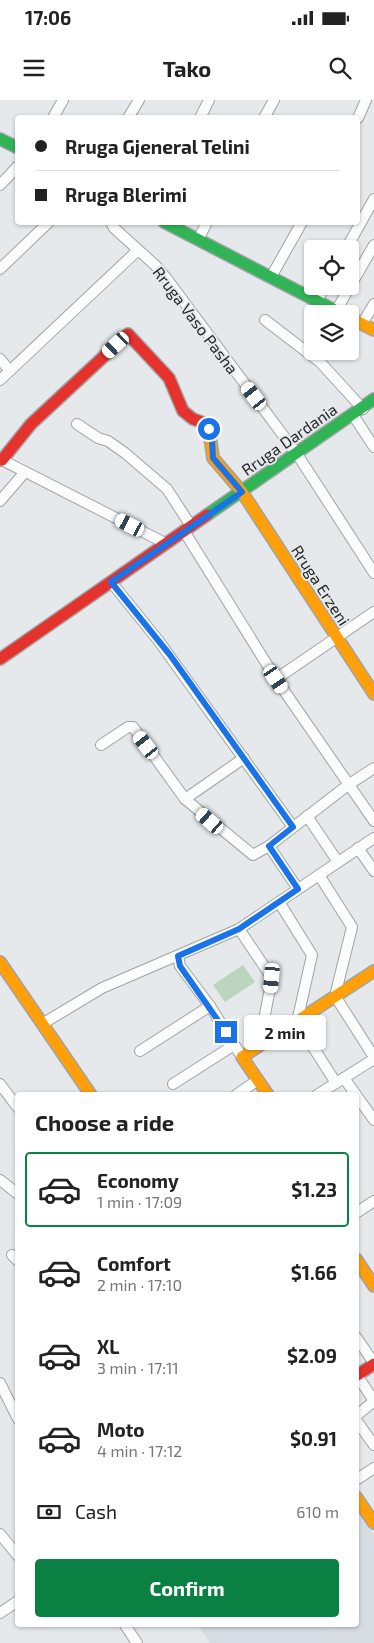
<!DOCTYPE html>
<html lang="en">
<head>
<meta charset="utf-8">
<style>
  body { margin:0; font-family:"Exo 2",sans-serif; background:#f6f6f6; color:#222; height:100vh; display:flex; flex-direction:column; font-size:19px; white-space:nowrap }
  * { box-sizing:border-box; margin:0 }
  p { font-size:16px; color:#767676 }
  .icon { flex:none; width:28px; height:28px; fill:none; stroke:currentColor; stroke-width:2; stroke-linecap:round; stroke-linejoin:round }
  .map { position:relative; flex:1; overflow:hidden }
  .sheet { position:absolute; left:15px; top:992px; width:344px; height:535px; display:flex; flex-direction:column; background:#fff; border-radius:5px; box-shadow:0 1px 4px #0004 }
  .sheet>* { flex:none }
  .guide { position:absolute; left:15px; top:15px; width:345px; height:110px; border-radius:5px; box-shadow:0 1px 4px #0004; display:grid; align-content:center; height:110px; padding:0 20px; background:#fff }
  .controls { position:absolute; left:304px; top:140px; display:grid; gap:10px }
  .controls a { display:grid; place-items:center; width:55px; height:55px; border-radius:5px; background:#fff; box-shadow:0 1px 4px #0004; font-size:25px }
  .end { position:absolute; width:22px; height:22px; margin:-11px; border:6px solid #1a73e8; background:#fff; box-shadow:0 0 0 2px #fff }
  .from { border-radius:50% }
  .bubble { position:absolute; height:35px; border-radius:5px; background:#fff; box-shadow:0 1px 4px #0004; font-size:16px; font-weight:700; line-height:35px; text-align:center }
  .car { position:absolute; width:15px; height:30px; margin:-15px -8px; border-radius:6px; box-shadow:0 0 4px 1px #0007; background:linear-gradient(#fff 24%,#345 0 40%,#fff 0 76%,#345 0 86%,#fff 0) }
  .guide b { display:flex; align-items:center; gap:18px; height:48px; font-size:19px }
  .guide b+b { border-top:1px solid #e0e0e0 }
  .guide i { width:12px; height:12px; background:#222 }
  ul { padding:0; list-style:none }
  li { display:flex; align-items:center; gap:15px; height:75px; margin:0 10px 8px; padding:0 10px; border:2px solid transparent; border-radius:5px }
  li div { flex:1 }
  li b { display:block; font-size:19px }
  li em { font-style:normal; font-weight:700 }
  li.selected { border-color:#0b8043 }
  li>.icon { width:45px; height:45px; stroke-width:1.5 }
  h2 { padding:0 20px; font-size:22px; line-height:60px }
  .pay { display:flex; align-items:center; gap:12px; height:55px; padding:0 20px; font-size:19px }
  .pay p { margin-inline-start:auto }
  .cta { display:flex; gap:10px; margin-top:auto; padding:10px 20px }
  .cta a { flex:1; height:58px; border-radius:5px; background:#0b8043; color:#fff; font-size:20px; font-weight:700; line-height:58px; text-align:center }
  .status { display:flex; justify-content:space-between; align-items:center; height:35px; padding:0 25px; background:#fff; direction:ltr }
  .status svg { height:14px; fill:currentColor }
  header { display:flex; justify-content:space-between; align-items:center; height:65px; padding:0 20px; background:#fff; font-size:22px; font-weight:700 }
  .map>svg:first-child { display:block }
  .built { fill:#d6dce2 }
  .green { fill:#bcd6bd }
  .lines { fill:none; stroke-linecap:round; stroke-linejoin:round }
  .street-casing { stroke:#a1a3a5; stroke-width:12 }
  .fast-casing { stroke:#a1a3a5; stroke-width:14 }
  .slow-casing { stroke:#a1a3a5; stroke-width:14 }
  .jam-casing { stroke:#a1a3a5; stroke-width:14 }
  .street { stroke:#fbfcfc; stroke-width:10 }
  .fast { stroke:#30b455; stroke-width:11 }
  .slow { stroke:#ff9f0a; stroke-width:11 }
  .jam { stroke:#e5322d; stroke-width:11 }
  .route { stroke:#1a73e8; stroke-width:6 }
  .labels { text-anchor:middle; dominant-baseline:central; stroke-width:4; stroke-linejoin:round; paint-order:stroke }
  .street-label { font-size:16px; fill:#262829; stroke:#e5e9ec }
</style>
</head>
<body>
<div class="status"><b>17:06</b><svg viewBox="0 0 49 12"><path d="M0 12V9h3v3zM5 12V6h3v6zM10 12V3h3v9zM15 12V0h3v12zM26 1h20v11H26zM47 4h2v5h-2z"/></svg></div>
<header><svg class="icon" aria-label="menu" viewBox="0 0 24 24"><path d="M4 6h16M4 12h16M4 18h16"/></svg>Tako<svg class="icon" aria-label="search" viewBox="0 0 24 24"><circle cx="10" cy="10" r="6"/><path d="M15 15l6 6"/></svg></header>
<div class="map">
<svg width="374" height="1543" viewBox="0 0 374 1543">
  <rect width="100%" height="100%" fill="#e6e9eb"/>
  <polygon class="built" points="356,1408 374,1435 374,1543 210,1543 198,1525 356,1525"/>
  <polygon class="green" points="243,865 255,882 225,902 213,885"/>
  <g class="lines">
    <g class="street-casing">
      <g id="street">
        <polyline points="53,18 63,0"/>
        <polyline points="128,18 139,0"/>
        <polyline points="200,18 209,0"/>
        <polyline points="264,18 274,0"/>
        <polyline points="358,18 366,0"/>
        <polyline points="0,85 18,66"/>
        <polyline points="111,122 114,128 155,165 167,179 297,354 374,473"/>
        <polyline points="198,140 207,122"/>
        <polyline points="346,149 374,99"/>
        <polyline points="0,169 49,122"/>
        <polyline points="271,177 302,122"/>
        <polyline points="317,201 325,186"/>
        <polyline points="336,211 374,145"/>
        <polyline points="265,220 320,262 363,309"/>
        <polyline points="362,224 374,204"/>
        <polyline points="0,259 10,271"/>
        <polyline points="0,280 137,151"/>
        <polyline points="353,315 374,347"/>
        <polyline points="77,324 98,338 108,341 125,353 167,389 191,426"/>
        <polyline points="0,359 165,443"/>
        <polyline points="0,401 25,372"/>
        <polyline points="184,431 276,579 374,721"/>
        <polyline points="111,482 158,540 293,727"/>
        <polyline points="276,579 374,512"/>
        <polyline points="101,645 128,627 133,627 185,699 253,755 269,746 348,685 374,668"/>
        <polyline points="185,699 244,658"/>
        <polyline points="307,716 338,762"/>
        <polyline points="269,746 298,789"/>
        <polyline points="358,748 374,771"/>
        <polyline points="319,775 352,827 335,896 374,957"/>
        <polyline points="279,802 312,855 297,922 336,983"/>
        <polyline points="239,829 272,878 259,946"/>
        <polyline points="178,856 180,866 210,906 242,957"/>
        <polyline points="42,924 102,888 239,829 374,738"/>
        <polyline points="140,951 210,906"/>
        <polyline points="344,978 356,995"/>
        <polyline points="0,984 18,1008"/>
        <polyline points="173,984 234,945"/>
        <polyline points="236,995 258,980"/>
        <polyline points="317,995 374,959"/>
        <polyline points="356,995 374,1020"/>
        <polyline points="0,1080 18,1094"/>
        <polyline points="356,1113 374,1101"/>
        <polyline points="12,1155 18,1161"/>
        <polyline points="356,1237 374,1263"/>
        <polyline points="0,1283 18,1319"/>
        <polyline points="356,1316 374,1301 357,1275"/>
        <polyline points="356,1320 374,1345"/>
        <polyline points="356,1380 374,1368"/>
        <polyline points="0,1434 18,1456"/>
        <polyline points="0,1513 18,1501"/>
        <polyline points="125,1525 137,1543"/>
      </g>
    </g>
    <g class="fast-casing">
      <g id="fast">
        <polyline points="0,39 18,48"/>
        <polyline points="164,122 342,214"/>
        <polyline points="207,415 374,299"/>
      </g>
    </g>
    <g class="slow-casing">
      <g id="slow">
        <polyline points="350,218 374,230"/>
        <polyline points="209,329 213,358 242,392 374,594"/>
        <polyline points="0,862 91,995"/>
        <polyline points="268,995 242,957 374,871"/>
        <polyline points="356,1159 374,1186"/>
        <polyline points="356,1397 374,1423"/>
      </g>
    </g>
    <g class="jam-casing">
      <g id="jam">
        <polyline points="2,360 31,324 128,234 169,278 183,311 193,319 204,323 209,329"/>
        <polyline points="0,559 207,415"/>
        <polyline points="356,1276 374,1264"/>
      </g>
    </g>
    <use href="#street" class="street"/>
    <use href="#fast" class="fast"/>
    <use href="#slow" class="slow"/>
    <use href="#jam" class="jam"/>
  </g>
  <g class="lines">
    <polyline class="route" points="209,329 212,339 213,358 242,392 111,482 170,555 293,727 269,746 298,789 239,829 178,856 180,866 226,932"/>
  </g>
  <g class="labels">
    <g class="street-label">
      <text transform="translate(196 220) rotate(53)">Rruga Vaso Pasha</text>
      <text transform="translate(289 339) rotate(-35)">Rruga Dardania</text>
      <text transform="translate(321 485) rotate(57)">Rruga Erzeni</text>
    </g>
  </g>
</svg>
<div class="controls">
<a><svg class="icon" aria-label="locate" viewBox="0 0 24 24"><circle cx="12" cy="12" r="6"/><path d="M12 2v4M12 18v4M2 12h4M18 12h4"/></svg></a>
<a><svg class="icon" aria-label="layers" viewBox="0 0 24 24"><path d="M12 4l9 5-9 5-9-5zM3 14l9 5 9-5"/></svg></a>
</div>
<i class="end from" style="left:209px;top:329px"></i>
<i class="end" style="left:226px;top:932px"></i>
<div class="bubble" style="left:244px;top:915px;width:82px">2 min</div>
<i class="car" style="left:116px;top:245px;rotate:227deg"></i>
<i class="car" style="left:254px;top:296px;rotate:323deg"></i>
<i class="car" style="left:130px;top:425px;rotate:297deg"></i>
<i class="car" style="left:276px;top:579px;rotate:146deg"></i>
<i class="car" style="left:146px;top:645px;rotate:323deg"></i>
<i class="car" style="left:210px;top:721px;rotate:311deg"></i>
<i class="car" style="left:272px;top:878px;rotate:185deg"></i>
<div class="guide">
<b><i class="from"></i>Rruga Gjeneral Telini</b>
<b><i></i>Rruga Blerimi</b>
</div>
<section class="sheet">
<h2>Choose a ride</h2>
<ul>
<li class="selected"><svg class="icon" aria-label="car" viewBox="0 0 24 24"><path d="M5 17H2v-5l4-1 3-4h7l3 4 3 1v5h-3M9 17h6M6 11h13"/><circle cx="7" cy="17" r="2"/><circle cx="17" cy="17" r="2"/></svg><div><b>Economy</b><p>1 min · 17:09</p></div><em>$1.23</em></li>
<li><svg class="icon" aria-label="car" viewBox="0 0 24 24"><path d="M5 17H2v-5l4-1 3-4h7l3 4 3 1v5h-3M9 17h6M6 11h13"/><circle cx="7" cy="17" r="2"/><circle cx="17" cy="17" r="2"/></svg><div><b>Comfort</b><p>2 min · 17:10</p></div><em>$1.66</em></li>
<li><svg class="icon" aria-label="car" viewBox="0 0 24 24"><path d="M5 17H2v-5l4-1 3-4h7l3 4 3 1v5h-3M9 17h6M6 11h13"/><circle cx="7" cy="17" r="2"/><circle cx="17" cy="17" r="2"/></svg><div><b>XL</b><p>3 min · 17:11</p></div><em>$2.09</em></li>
<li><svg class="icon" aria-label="car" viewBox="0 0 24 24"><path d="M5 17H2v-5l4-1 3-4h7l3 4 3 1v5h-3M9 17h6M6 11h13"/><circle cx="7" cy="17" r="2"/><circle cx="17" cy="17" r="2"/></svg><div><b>Moto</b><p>4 min · 17:12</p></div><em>$0.91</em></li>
</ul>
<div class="pay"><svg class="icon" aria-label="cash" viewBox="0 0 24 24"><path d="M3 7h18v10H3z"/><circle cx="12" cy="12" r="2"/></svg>Cash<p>610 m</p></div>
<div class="cta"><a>Confirm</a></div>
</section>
</div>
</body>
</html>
